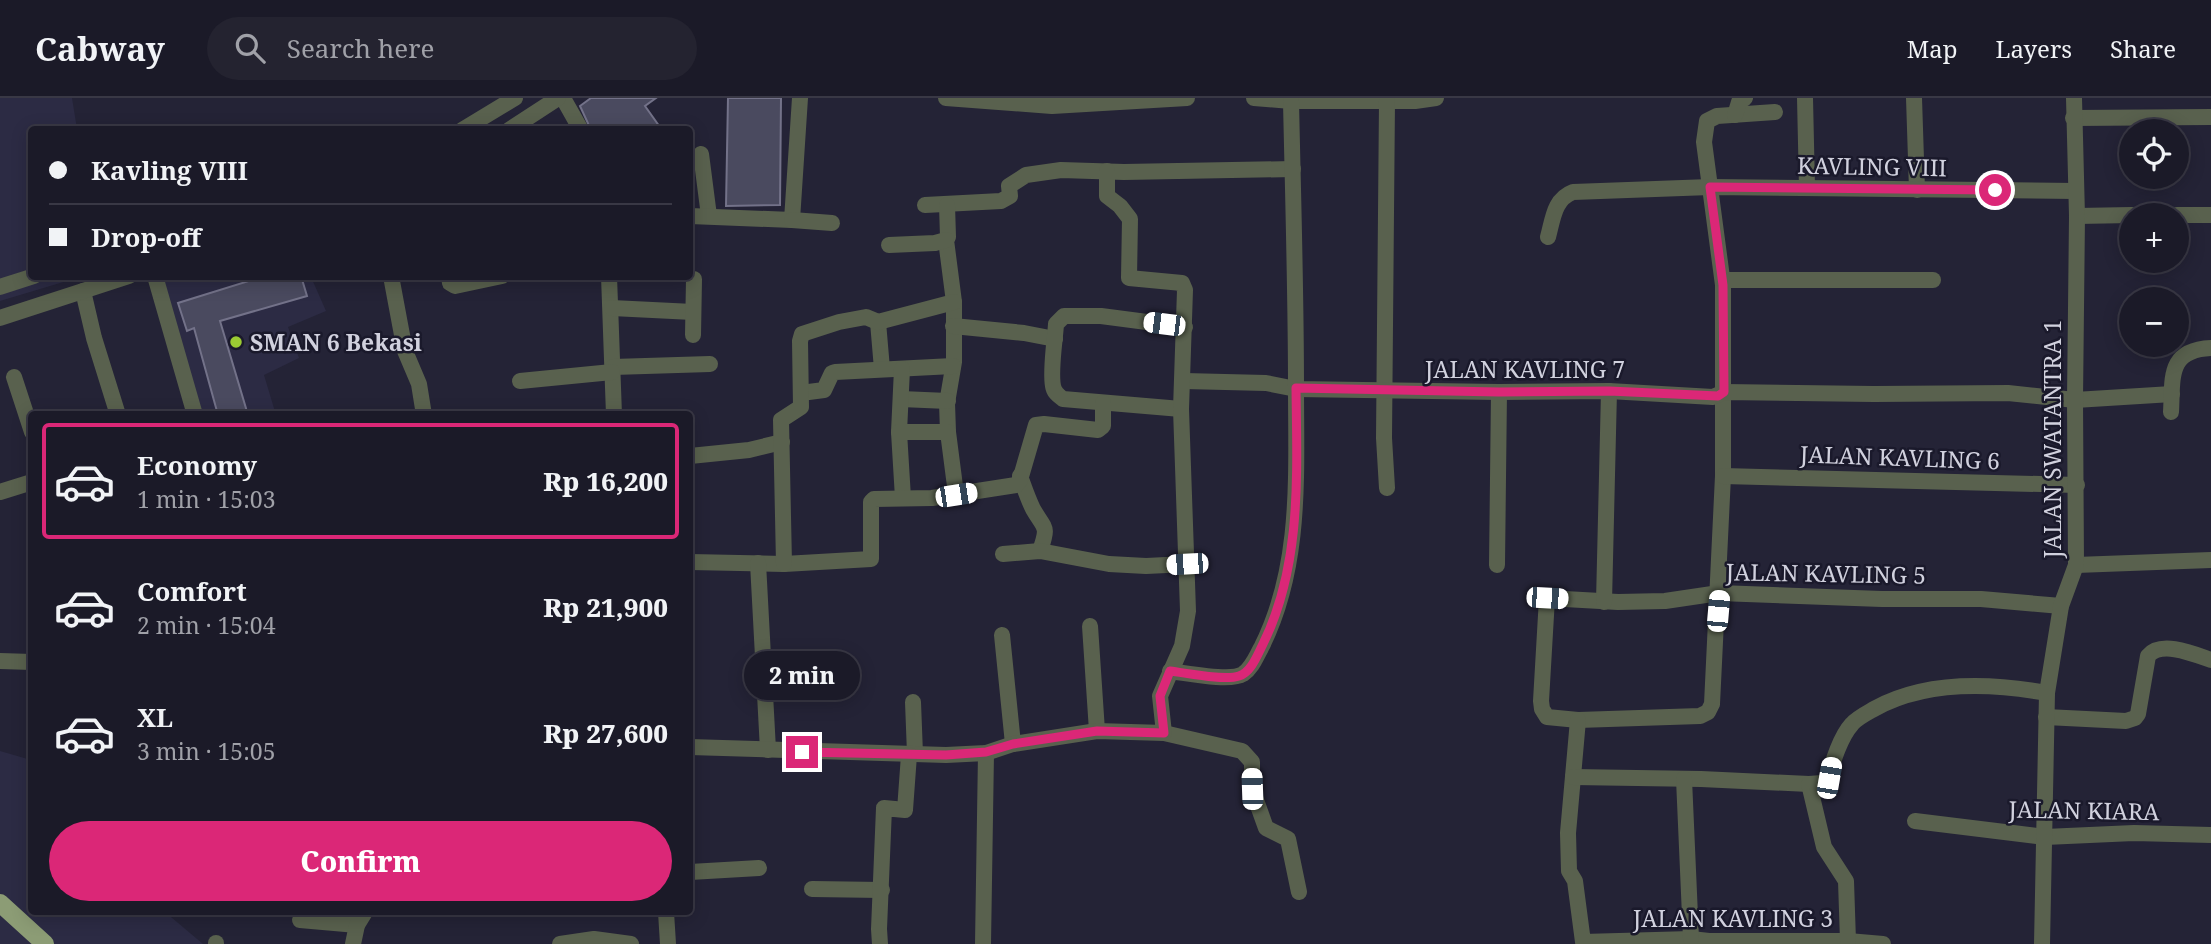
<!DOCTYPE html>
<html lang="en">
<head>
<meta charset="utf-8">
<style>
  body { margin:0; font-family:"Noto Serif",serif; background:#242330; color:#f1f3f6; height:100vh; display:flex; flex-direction:column; font-size:26px; white-space:nowrap }
  * { box-sizing:border-box; margin:0 }
  p { font-size:23px; color:#a0a1a8 }
  .icon { flex:none; width:38px; height:38px; fill:none; stroke:currentColor; stroke-width:2; stroke-linecap:round; stroke-linejoin:round }
  .map { position:relative; flex:1; overflow:hidden }
  .panel { position:absolute; left:28px; top:313px; width:665px; height:504px; display:flex; flex-direction:column; background:#1b1a28; border-radius:7px; box-shadow:0 4px 18px #0003,0 0 0 2px #393845 }
  .panel>* { flex:none }
  .guide { position:absolute; left:28px; top:28px; width:665px; height:154px; border-radius:7px; box-shadow:0 4px 18px #0003,0 0 0 2px #393845; display:grid; align-content:center; height:154px; padding:0 21px; background:#1b1a28 }
  .fabs { position:absolute; left:2119px; top:21px; display:grid; gap:14px }
  .fabs a { display:grid; place-items:center; width:70px; height:70px; border-radius:50%; background:#1b1a28; box-shadow:0 4px 18px #0003,0 0 0 2px #393845; font-size:35px }
  .end { position:absolute; width:32px; height:32px; margin:-16px; border:9px solid #db2777; background:#fff; box-shadow:0 0 0 4px #fff }
  .from { border-radius:50% }
  .bubble { position:absolute; height:49px; border-radius:24px; background:#1b1a28; box-shadow:0 4px 18px #0003,0 0 0 2px #393845; font-size:23px; font-weight:800; line-height:49px; text-align:center }
  .car { position:absolute; width:21px; height:42px; margin:-21px -10px; border-radius:9px; box-shadow:0 0 5px 2px #0007; background:linear-gradient(#fff 24%,#345 0 40%,#fff 0 76%,#345 0 86%,#fff 0) }
  .guide b { display:flex; align-items:center; gap:24px; height:66px; font-size:26px }
  .guide b+b { border-top:2px solid #393845 }
  .guide i { width:18px; height:18px; background:#f1f3f6 }
  ul { padding:12px 0 0; list-style:none }
  li { display:flex; align-items:center; gap:21px; height:116px; margin:0 14px 10px; padding:0 7px; border:4px solid transparent; border-radius:7px }
  li div { flex:1 }
  li b { display:block; font-size:26px }
  li em { font-style:normal; font-weight:800 }
  li.on { border-color:#db2777 }
  li>.icon { width:63px; height:63px; stroke-width:1.5 }
  .button { display:flex; gap:14px; margin-top:auto; padding:14px 21px }
  .button a { flex:1; height:80px; border-radius:42px; background:#db2777; color:#fff; font-size:28px; font-weight:800; line-height:80px; text-align:center }
  header { display:flex; align-items:center; gap:42px; box-sizing:border-box; height:98px; padding:0 35px; background:#1b1a28; border-bottom:2px solid #393845 }
  header strong { font-size:33px }
  nav { display:flex; gap:38px; margin-inline-start:auto; font-size:24px }
  .search { width:490px; height:63px; background:#242330; display:flex; align-items:center; gap:18px; box-sizing:border-box; padding:0 24px; border-radius:38px; color:#a0a1a8; font-size:26px }
  .map>svg:first-child { display:block }
  .built { fill:#2c2b44 }
  .building { fill:#4a4a5f; stroke:#737289; stroke-width:2 }
  .lines { fill:none; stroke-linecap:round; stroke-linejoin:round }
  .minor { stroke:#59614e; stroke-width:16 }
  .major { stroke:#8c9c75; stroke-width:18 }
  .route { stroke:#db2777; stroke-width:9 }
  .poi-dot { fill:#9bcb33; stroke:#1a192b; stroke-width:2.5 }
  .labels { text-anchor:middle; dominant-baseline:central; stroke-width:5; stroke-linejoin:round; paint-order:stroke }
  .street-label { font-size:23px; fill:#d1d1de; stroke:#1a192b }
  .poi-label { font-size:23px; font-weight:bold; fill:#d1d1de; stroke:#1a192b; text-anchor:start }
</style>
</head>
<body>
<header>
<strong>Cabway</strong>
<div class="search"><svg class="icon" aria-label="search" viewBox="0 0 24 24"><circle cx="10" cy="10" r="6"/><path d="M15 15l6 6"/></svg>Search here</div>
<nav><a>Map</a><a>Layers</a><a>Share</a></nav>
</header>
<div class="map">
<svg width="2211" height="846" viewBox="0 0 2211 846">
  <rect width="100%" height="100%" fill="#242336"/>
  <g class="built">
    <polygon points="0,0 72,0 77,31 32,32 32,178 80,179 0,203"/>
    <polygon points="161,179 311,179 326,213 288,229 299,260 264,277 276,317 198,317"/>
    <polygon points="0,653 31,662 32,814 165,814 203,846 0,846"/>
  </g>
  <g class="building">
    <polygon points="591,0 656,0 645,8 662,32 591,32 580,8"/>
    <polygon points="728,0 781,0 780,107 726,108"/>
    <polygon points="265,178 301,178 307,198 220,223 248,317 218,317 194,230 187,233 178,205"/>
  </g>
  <g class="lines">
    <g class="minor">
      <polyline points="563,0 581,32"/>
      <polyline points="946,0 1052,8 1187,0"/>
      <polyline points="1254,0 1291,3 1415,3 1436,0"/>
      <polyline points="1805,0 1807,90"/>
      <polyline points="1914,0 1917,92"/>
      <polyline points="1387,3 1384,340 1387,390"/>
      <polyline points="1775,14 1717,18 1707,23 1704,44 1723,187 1723,378 1712,606 1708,614 1700,618 1578,622 1547,619 1542,611 1541,603 1547,500 1618,504 1665,503 1719,495 1882,501 1981,501 2061,508"/>
      <polyline points="1735,17 1739,4 1745,0"/>
      <polyline points="2073,20 2211,19"/>
      <polyline points="462,32 515,0"/>
      <polyline points="509,32 558,0"/>
      <polyline points="701,56 709,118"/>
      <polyline points="925,107 1001,103 1010,98 1009,88 1026,77 1061,72 1124,74 1293,71"/>
      <polyline points="947,107 948,139 946,142 954,204 954,264 947,305 948,334"/>
      <polyline points="2177,117 2211,117"/>
      <polyline points="690,118 792,122 800,0"/>
      <polyline points="2077,118 2132,117"/>
      <polyline points="792,122 832,125"/>
      <path d="M1548,139c5,-18 6,-38 25,-45l137,-5 366,4"/>
      <polyline points="889,147 935,145 946,142"/>
      <polyline points="155,178 195,317"/>
      <polyline points="391,178 405,253 419,286 424,317"/>
      <polyline points="449,178 450,185 455,188 502,178"/>
      <polyline points="609,178 614,317"/>
      <polyline points="1723,182 1933,182"/>
      <polyline points="0,189 34,178"/>
      <polyline points="83,193 94,240 118,317"/>
      <polyline points="612,210 693,214"/>
      <polyline points="0,220 129,178"/>
      <polyline points="878,224 882,271"/>
      <polyline points="953,228 1024,235 1055,241"/>
      <polyline points="693,237 694,181"/>
      <polyline points="613,269 710,266"/>
      <polyline points="14,279 32,334"/>
      <polyline points="520,283 612,274"/>
      <polyline points="1184,283 1266,285 1296,291 1499,294 1609,293 1713,299 1724,294 1874,296 2008,295 2075,302 2172,296"/>
      <polyline points="801,295 824,292 832,275 835,274 953,268"/>
      <polyline points="901,301 948,303"/>
      <path d="M1181,311l-118,-10c-4,-3 -9,-6 -10,-13 -3,-16 2,-45 3,-62l8,-8h37l84,11"/>
      <path d="M2171,314c2,-34 -4,-62 40,-64"/>
      <polyline points="899,334 902,271"/>
      <polyline points="690,358 749,352 782,344"/>
      <path d="M1020,378c4,11 8,23 13,33 12,21 16,16 7,42"/>
      <polyline points="1723,378 2077,387"/>
      <polyline points="0,394 32,384"/>
      <polyline points="903,400 899,334 948,334 956,396"/>
      <polyline points="1003,456 1040,453 1109,466 1146,468 1187,466"/>
      <polyline points="690,464 784,466 871,461 871,404 874,401 932,400 1016,387 1020,382 1036,327 1044,326 1098,332 1103,328 1103,305"/>
      <polyline points="758,465 768,652"/>
      <polyline points="784,466 781,322 801,309 800,243 802,236 839,224 866,219 878,224 954,204"/>
      <polyline points="1497,467 1499,294"/>
      <polyline points="2076,467 2211,462"/>
      <polyline points="1604,504 1609,293"/>
      <polyline points="1090,528 1097,633"/>
      <polyline points="1002,537 1013,646"/>
      <polyline points="0,563 32,564"/>
      <path d="M1170,573c17,2 60,11 73,3 9,-6 13,-17 18,-26 41,-81 35,-172 35,-261 0,-95 -3,-191 -5,-286"/>
      <polyline points="913,604 915,656"/>
      <path d="M2046,619l80,4 9,-3 3,-4 10,-58c13,-16 46,-2 63,4"/>
      <polyline points="1578,622 1568,735 1569,773 1575,783 1583,844 1691,841 1709,843 1848,843 1883,846"/>
      <polyline points="1164,635 1242,653 1252,664 1252,691 1266,730 1288,741 1299,794"/>
      <polyline points="690,649 946,657 986,655 1013,646 1097,633 1164,635 1160,598 1182,548 1188,513 1181,311 1185,192 1182,185 1129,180 1130,121 1120,108 1107,98 1107,73"/>
      <polyline points="1573,679 1701,681 1809,686"/>
      <polyline points="1684,681 1691,841"/>
      <polyline points="1915,723 2045,739 2134,735 2211,737"/>
      <polyline points="690,774 759,770"/>
      <polyline points="812,791 882,792"/>
      <polyline points="666,814 668,846"/>
      <polyline points="300,822 357,827"/>
      <path d="M1848,843l-2,-60 -22,-34 -15,-63 13,-1 7,-5c3,-16 12,-42 23,-54 5,-6 15,-11 22,-15 52,-29 117,-26 173,-16"/>
      <polyline points="216,846 216,845"/>
      <polyline points="353,846 357,827 365,814"/>
      <polyline points="560,846 594,841 631,846"/>
      <polyline points="880,846 879,831 884,710 905,712 909,657"/>
      <polyline points="983,846 986,655"/>
      <polyline points="2042,846 2047,595 2061,508 2076,467 2075,302 2077,118 2074,0"/>
    </g>
    <polyline class="major" points="0,805 45,846"/>
  </g>
  <g class="lines">
    <path class="route" d="M802,654l144,3 40,-3 27,-8 84,-13 67,2 -4,-37 10,-25c17,2 54,10 69,5 12,-4 18,-20 23,-30 40,-79 35,-171 34,-258l203,4 110,-1 109,5 6,-4 -1,-107 -13,-98 285,3"/>
  </g>
  <circle class="poi-dot" cx="236" cy="244" r="7"/>
  <g class="labels">
    <g class="street-label">
      <text transform="translate(1872 68) rotate(1)">KAVLING VIII</text>
      <text x="1525" y="271">JALAN KAVLING 7</text>
      <text transform="translate(2052 341) rotate(-90)">JALAN SWATANTRA 1</text>
      <text transform="translate(1900 359) rotate(2)">JALAN KAVLING 6</text>
      <text transform="translate(1826 475) rotate(1)">JALAN KAVLING 5</text>
      <text transform="translate(2084 712) rotate(1)">JALAN KIARA</text>
      <text x="1733" y="820">JALAN KAVLING 3</text>
    </g>
    <g class="poi-label">
      <text x="250" y="244">SMAN 6 Bekasi</text>
    </g>
  </g>
</svg>
<div class="fabs">
<a><svg class="icon" aria-label="locate" viewBox="0 0 24 24"><circle cx="12" cy="12" r="6"/><path d="M12 2v4M12 18v4M2 12h4M18 12h4"/></svg></a>
<a>+</a>
<a>−</a>
</div>
<i class="end from" style="left:1995px;top:92px"></i>
<i class="end" style="left:802px;top:654px"></i>
<div class="bubble" style="left:744px;top:553px;width:116px">2 min</div>
<i class="car" style="left:1164px;top:226px;rotate:277deg"></i>
<i class="car" style="left:956px;top:397px;rotate:81deg"></i>
<i class="car" style="left:1187px;top:466px;rotate:267deg"></i>
<i class="car" style="left:1547px;top:500px;rotate:93deg"></i>
<i class="car" style="left:1718px;top:513px;rotate:5deg"></i>
<i class="car" style="left:1829px;top:680px;rotate:10deg"></i>
<i class="car" style="left:1252px;top:691px;rotate:358deg"></i>
<div class="guide">
<b><i class="from"></i>Kavling VIII</b>
<b><i></i>Drop-off</b>
</div>
<section class="panel">
<ul>
<li class="on"><svg class="icon" aria-label="car" viewBox="0 0 24 24"><path d="M5 17H2v-5l4-1 3-4h7l3 4 3 1v5h-3M9 17h6M6 11h13"/><circle cx="7" cy="17" r="2"/><circle cx="17" cy="17" r="2"/></svg><div><b>Economy</b><p>1 min · 15:03</p></div><em>Rp 16,200</em></li>
<li><svg class="icon" aria-label="car" viewBox="0 0 24 24"><path d="M5 17H2v-5l4-1 3-4h7l3 4 3 1v5h-3M9 17h6M6 11h13"/><circle cx="7" cy="17" r="2"/><circle cx="17" cy="17" r="2"/></svg><div><b>Comfort</b><p>2 min · 15:04</p></div><em>Rp 21,900</em></li>
<li><svg class="icon" aria-label="car" viewBox="0 0 24 24"><path d="M5 17H2v-5l4-1 3-4h7l3 4 3 1v5h-3M9 17h6M6 11h13"/><circle cx="7" cy="17" r="2"/><circle cx="17" cy="17" r="2"/></svg><div><b>XL</b><p>3 min · 15:05</p></div><em>Rp 27,600</em></li>
</ul>
<div class="button"><a>Confirm</a></div>
</section>
</div>
</body>
</html>
